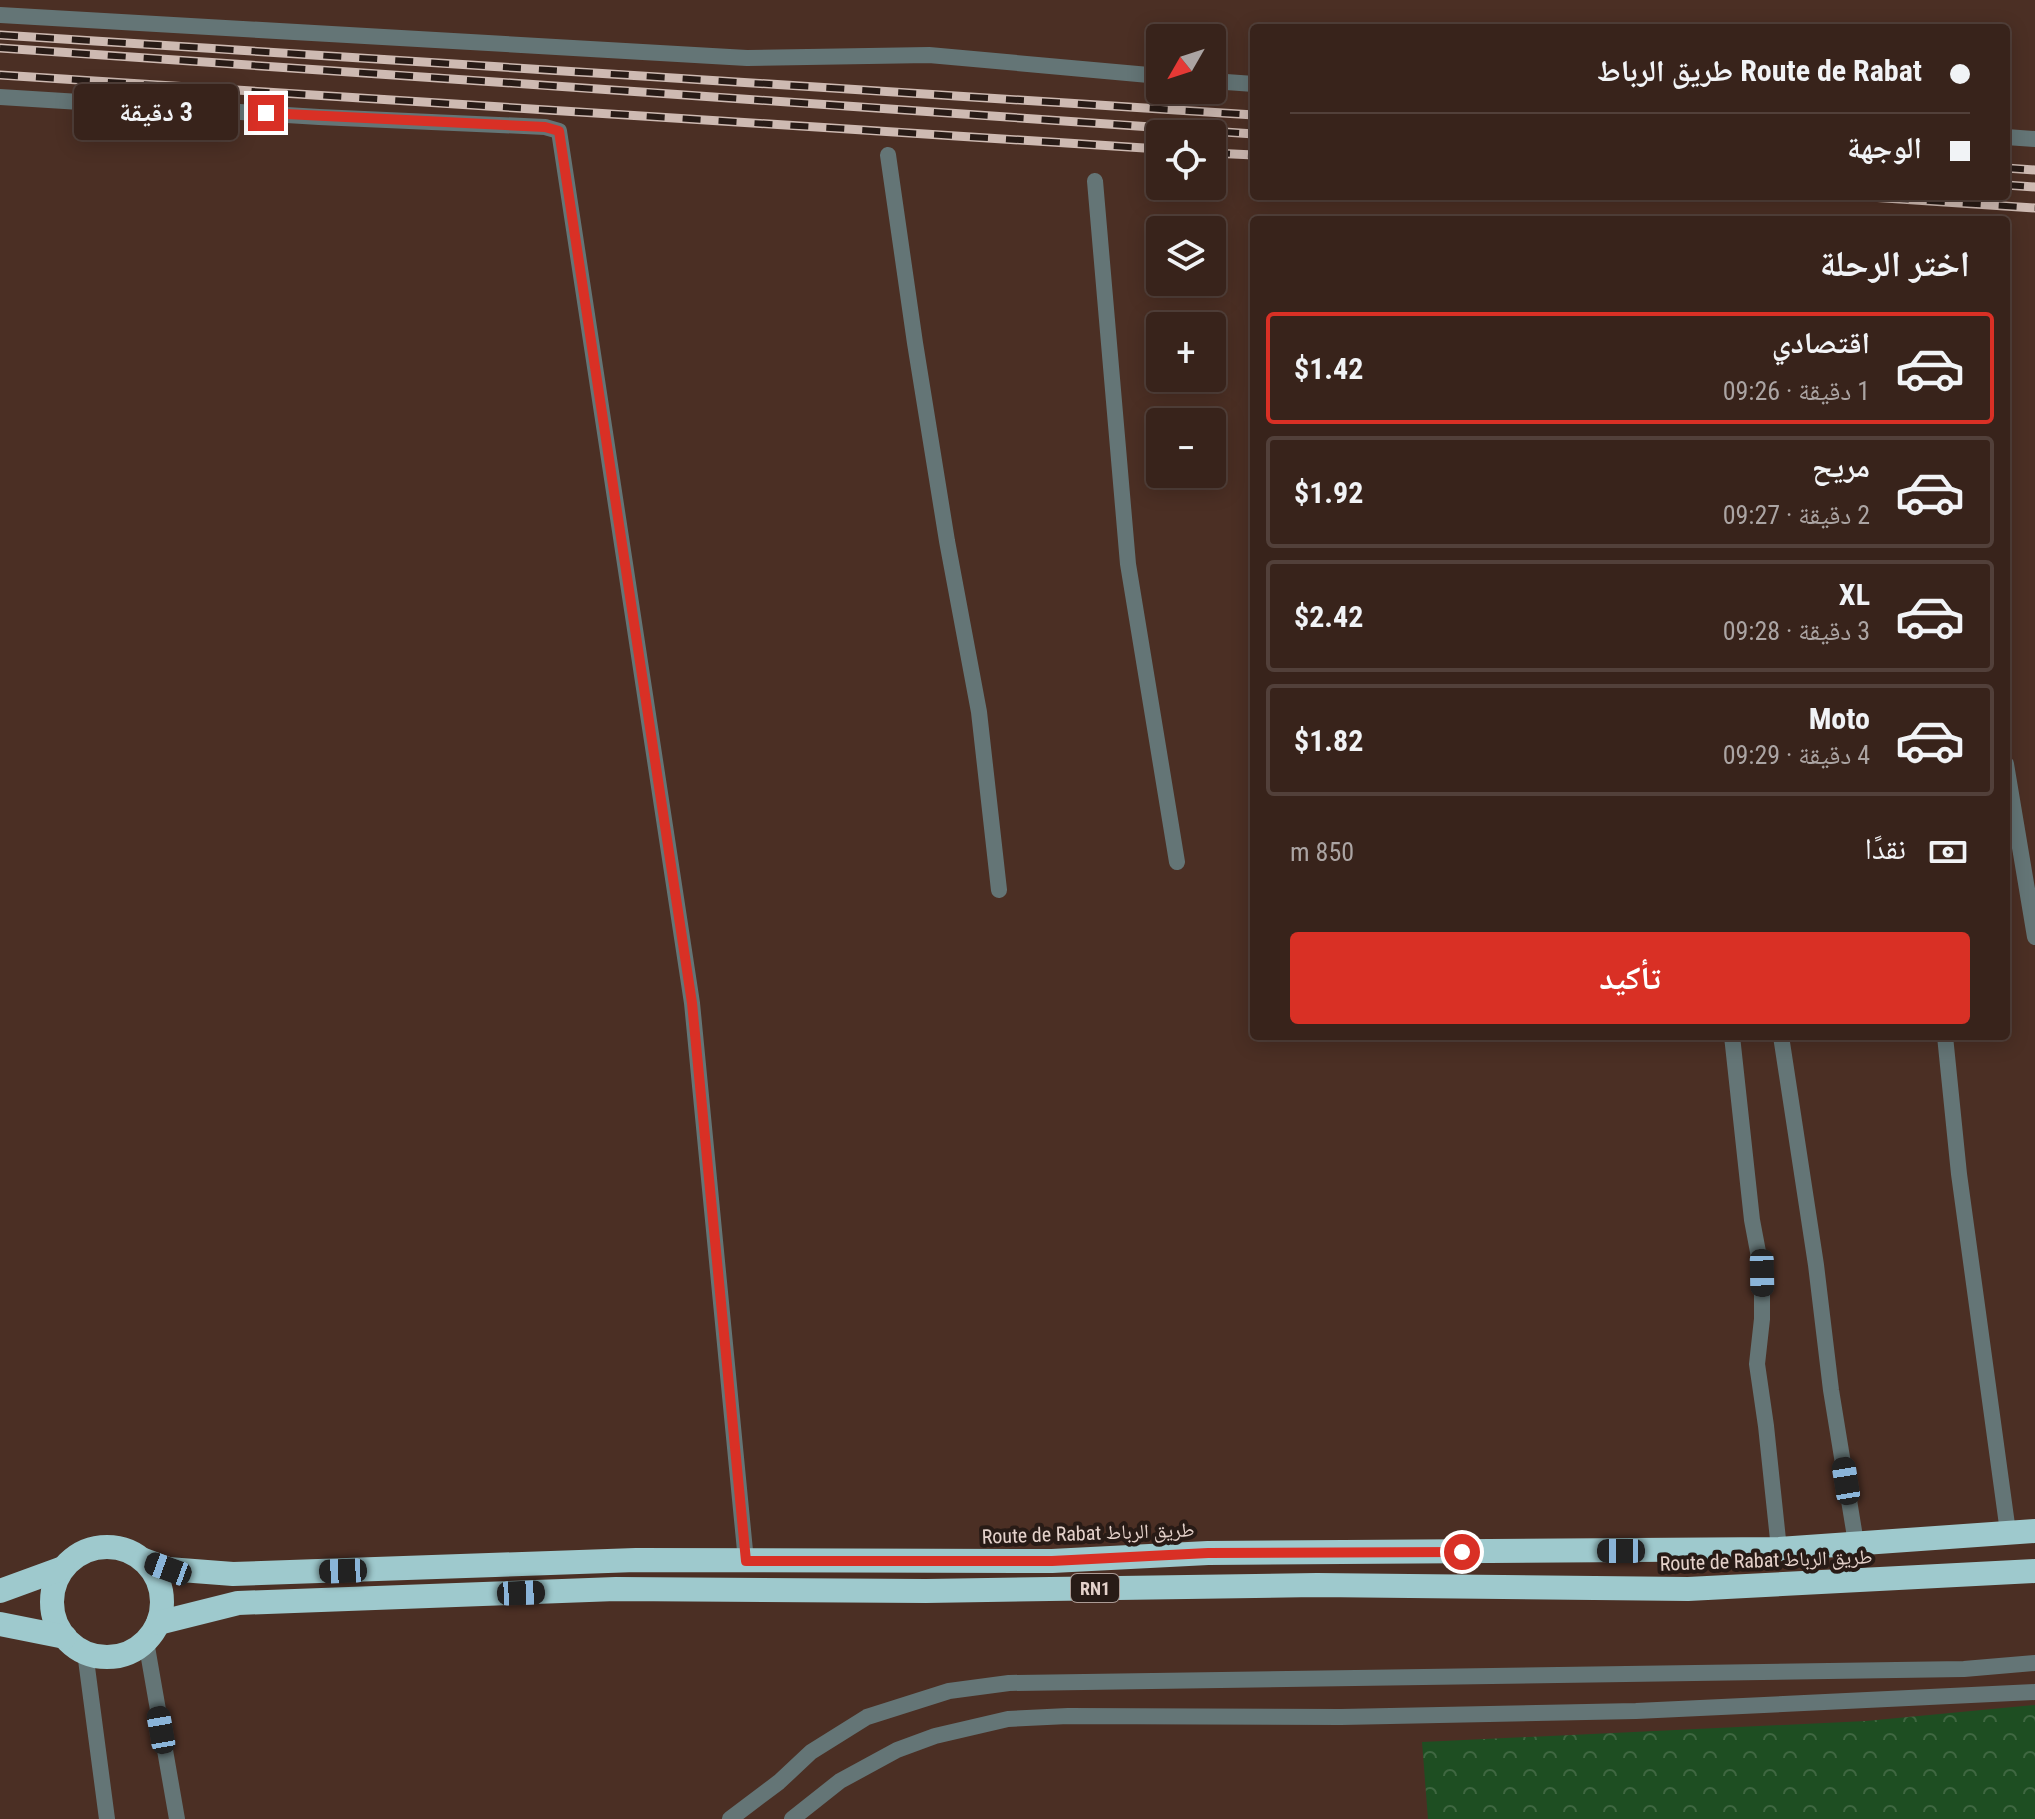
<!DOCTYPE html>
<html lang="ar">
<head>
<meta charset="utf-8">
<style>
  body { margin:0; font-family:"Roboto Condensed","Noto Naskh Arabic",sans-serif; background:#3f2b24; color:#f1f3f6; direction:rtl; height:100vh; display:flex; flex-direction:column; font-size:30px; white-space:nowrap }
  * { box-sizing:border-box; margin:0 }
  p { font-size:26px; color:#aba4a3 }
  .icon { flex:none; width:44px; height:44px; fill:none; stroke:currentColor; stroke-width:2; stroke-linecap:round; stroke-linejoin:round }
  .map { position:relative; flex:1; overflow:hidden; direction:ltr }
  .panel { position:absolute; left:1250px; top:216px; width:760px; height:824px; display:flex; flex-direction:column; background:#38231b; border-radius:8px; box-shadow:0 4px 20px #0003,0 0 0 2px #52403a; direction:rtl }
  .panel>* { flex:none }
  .banner { position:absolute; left:1250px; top:24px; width:760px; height:176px; border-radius:8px; box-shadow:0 4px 20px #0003,0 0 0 2px #52403a; direction:rtl; display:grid; align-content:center; height:176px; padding:0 40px; background:#38231b }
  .needle { width:52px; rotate:231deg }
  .fabs { position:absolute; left:1146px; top:24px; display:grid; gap:16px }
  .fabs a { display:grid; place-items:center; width:80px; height:80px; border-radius:8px; background:#38231b; box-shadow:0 4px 20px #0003,0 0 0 2px #52403a; font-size:40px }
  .end { position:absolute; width:36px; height:36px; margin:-18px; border:10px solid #d93025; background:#fff; box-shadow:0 0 0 4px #fff }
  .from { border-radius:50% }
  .bubble { position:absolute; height:56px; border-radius:8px; background:#38231b; box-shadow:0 4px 20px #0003,0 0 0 2px #52403a; font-size:26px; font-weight:700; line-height:56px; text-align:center; direction:rtl }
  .car { position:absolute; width:24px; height:48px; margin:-24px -12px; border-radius:10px; box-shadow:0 0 6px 2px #0007; background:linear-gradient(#222 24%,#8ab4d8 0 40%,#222 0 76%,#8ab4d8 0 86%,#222 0) }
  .banner b { display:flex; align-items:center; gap:28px; height:76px; font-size:30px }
  .banner b+b { border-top:2px solid #52403a }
  .banner i { width:20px; height:20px; background:#f1f3f6 }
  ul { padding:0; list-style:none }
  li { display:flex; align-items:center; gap:24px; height:112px; margin:0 16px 12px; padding:0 24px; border:4px solid #52403a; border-radius:8px }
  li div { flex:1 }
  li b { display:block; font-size:30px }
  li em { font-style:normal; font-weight:700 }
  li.on { border-color:#d93025 }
  li>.icon { width:72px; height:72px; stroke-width:1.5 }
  h2 { padding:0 40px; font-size:36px; line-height:96px }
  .pay { display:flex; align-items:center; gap:20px; height:88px; padding:0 40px; font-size:30px }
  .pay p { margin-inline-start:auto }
  .action { display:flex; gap:16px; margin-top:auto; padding:16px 40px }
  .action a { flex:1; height:92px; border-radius:8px; background:#d93025; color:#fff; font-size:32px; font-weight:700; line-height:92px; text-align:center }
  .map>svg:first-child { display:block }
  .forest { fill:url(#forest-crowns) }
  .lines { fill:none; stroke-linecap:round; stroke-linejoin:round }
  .street { stroke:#647576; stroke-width:16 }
  .highway { stroke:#9ec9cd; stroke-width:24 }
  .rail-casing { stroke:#cebab2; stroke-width:9 }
  .rail { stroke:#281b16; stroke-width:6; stroke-dasharray:18; stroke-linecap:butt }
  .route { stroke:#d93025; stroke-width:10 }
  .labels { text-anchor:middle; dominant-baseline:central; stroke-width:8; stroke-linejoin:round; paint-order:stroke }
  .shield { fill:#281b16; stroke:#ac9b95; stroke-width:2 }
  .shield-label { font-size:18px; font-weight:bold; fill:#e5d2cb }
  .street-label { font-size:20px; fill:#e5d2cb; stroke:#281b16 }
</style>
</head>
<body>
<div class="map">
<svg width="2035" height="1819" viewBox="0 0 2035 1819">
  <defs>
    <pattern id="forest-crowns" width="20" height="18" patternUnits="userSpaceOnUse" patternTransform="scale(2)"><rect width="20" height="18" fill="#1e4e22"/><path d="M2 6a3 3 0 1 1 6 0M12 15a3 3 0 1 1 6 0" fill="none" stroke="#3f6741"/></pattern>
  </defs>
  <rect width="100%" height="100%" fill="#4b2f24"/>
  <polygon class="forest" points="2035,1705 2035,1819 1428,1819 1422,1742 1866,1721"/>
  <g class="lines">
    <g class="street">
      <polyline points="0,15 747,58 929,55 1160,76"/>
      <polyline points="1212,81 1254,84"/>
      <polyline points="0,97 319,117 545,127 559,131 692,1003 746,1561"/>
      <polyline points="2006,137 2035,139"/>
      <polyline points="888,155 915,343 947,541 979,712 999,890"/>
      <polyline points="1095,181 1128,564 1177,862"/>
      <polyline points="2006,764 2035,937"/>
      <polyline points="1732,1036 1752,1220 1762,1273 1762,1319 1757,1364 1766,1426 1779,1549"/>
      <polyline points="1781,1036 1816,1265 1831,1390 1856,1543"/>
      <polyline points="1945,1036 1959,1174 2008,1532"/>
      <polyline points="146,1641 177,1819"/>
      <polyline points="85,1652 107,1819"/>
      <polyline points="730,1819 779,1782 811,1752 867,1717 949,1691 1009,1683 1964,1669 2035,1663"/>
      <polyline points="792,1819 840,1781 897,1750 935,1736 1008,1719 1068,1716 1341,1717 1636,1711 2035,1692"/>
    </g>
    <g class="highway">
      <circle cx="107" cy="1602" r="55"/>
      <polyline points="144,1560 168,1569 233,1574 636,1560 1052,1561 1208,1553 1779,1549 2035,1531"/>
      <polyline points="0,1591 63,1568"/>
      <polyline points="158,1623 238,1603 616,1589 926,1591 1317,1585 1688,1589 2035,1571"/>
      <polyline points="0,1624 65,1637"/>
    </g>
    <g class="rail-casing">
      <g id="rail">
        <polyline points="0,35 1254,115"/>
        <polyline points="0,48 1254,134"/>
        <polyline points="0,75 1160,149"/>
        <polyline points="1212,153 1254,155"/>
        <polyline points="2006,168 2035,170"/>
        <polyline points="2006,185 2035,187"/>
        <polyline points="1855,196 2035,208"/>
      </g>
    </g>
    <use href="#rail" class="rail"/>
  </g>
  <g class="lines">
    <polyline class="route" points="266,113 545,127 559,131 692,1003 746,1561 1052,1561 1208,1553 1462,1552"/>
  </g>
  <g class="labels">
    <rect class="shield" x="1071" y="1574" width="48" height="28" rx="6"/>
    <g class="shield-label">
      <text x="1095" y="1588">RN1</text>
    </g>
    <g class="street-label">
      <text transform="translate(1088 1533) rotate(-2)">Route de Rabat طريق الرباط</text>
      <text transform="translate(1766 1560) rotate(-2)">Route de Rabat طريق الرباط</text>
    </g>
  </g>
</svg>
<div class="fabs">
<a><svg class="needle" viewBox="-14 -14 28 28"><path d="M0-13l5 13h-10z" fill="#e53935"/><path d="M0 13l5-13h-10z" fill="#aba4a3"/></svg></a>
<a><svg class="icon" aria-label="locate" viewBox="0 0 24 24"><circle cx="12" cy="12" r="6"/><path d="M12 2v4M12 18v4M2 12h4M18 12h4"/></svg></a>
<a><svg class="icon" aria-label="layers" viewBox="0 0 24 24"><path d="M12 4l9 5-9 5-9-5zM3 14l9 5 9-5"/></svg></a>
<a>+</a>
<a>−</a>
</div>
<i class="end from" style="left:1462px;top:1552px"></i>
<i class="end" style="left:266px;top:113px"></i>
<div class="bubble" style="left:74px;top:84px;width:164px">3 دقيقة</div>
<i class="car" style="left:1762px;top:1273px;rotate:179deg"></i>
<i class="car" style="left:1846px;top:1481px;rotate:351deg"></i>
<i class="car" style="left:1621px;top:1551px;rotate:270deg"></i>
<i class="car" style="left:168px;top:1569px;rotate:290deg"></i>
<i class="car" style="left:343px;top:1571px;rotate:268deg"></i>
<i class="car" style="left:521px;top:1593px;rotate:88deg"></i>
<i class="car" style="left:161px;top:1730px;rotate:350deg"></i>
<div class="banner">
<b><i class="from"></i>Route de Rabat طريق الرباط</b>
<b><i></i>الوجهة</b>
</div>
<section class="panel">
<h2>اختر الرحلة</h2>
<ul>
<li class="on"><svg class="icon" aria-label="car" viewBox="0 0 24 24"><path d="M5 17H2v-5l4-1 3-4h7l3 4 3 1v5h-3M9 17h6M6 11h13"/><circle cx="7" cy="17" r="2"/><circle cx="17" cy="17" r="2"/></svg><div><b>اقتصادي</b><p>1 دقيقة · 09:26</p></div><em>$1.42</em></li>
<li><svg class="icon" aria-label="car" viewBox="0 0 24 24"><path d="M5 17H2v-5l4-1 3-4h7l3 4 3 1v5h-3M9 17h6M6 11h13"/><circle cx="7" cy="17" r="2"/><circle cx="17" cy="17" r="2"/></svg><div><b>مريح</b><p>2 دقيقة · 09:27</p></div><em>$1.92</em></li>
<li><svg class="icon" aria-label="car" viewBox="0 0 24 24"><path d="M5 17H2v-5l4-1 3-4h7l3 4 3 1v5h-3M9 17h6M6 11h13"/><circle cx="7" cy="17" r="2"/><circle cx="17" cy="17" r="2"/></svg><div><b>XL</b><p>3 دقيقة · 09:28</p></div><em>$2.42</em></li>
<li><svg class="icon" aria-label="car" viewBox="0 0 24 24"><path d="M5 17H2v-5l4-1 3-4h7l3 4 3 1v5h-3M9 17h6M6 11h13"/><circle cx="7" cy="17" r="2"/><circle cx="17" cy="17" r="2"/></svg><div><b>Moto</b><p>4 دقيقة · 09:29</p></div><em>$1.82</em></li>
</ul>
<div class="pay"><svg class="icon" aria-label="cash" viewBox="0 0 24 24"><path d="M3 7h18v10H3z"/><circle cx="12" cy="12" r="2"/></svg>نقدًا<p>850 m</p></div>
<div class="action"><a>تأكيد</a></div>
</section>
</div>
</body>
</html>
